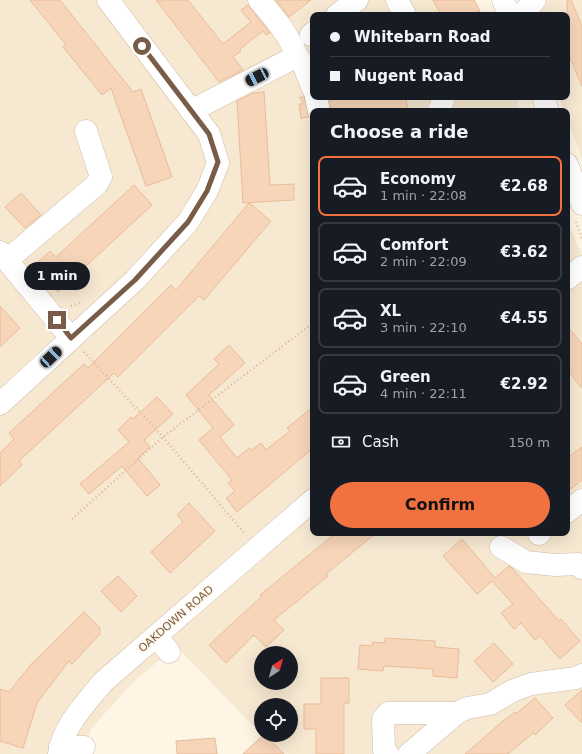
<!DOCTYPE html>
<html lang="en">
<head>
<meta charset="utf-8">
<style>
  body { margin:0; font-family:"DejaVu Sans",sans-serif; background:#20242c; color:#f1f3f6; height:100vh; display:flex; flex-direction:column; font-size:15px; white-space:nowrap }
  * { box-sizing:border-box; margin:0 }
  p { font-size:13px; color:#9ea1a6 }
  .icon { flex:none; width:22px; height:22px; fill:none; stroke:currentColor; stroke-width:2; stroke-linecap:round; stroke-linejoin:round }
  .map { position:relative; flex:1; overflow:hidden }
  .drawer { position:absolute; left:310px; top:108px; width:260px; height:428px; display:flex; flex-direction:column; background:#171b24; border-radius:8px; box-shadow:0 4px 16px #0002 }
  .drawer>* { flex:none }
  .top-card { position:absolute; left:310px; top:12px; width:260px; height:88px; border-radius:8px; box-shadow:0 4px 16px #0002; display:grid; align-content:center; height:88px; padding:0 20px; background:#171b24 }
  .needle { width:26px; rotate:37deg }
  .tools { position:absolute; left:254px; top:646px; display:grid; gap:8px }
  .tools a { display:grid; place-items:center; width:44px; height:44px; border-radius:50%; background:#171b24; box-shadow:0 4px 16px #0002; font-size:20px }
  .end { position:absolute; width:18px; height:18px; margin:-9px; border:5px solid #795c47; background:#fff; box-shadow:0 0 0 2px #fff }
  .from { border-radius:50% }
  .bubble { position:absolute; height:28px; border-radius:14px; background:#171b24; box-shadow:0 4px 16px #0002; font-size:13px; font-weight:800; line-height:28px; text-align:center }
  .car { position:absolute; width:12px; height:24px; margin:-12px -6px; border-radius:5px; box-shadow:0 0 3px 1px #0007; background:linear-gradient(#222 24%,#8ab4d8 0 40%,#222 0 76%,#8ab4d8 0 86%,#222 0) }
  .top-card b { display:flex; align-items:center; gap:14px; height:38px; font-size:15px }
  .top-card b+b { border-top:1px solid #363941 }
  .top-card i { width:10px; height:10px; background:#f1f3f6 }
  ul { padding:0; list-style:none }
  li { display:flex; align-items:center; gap:12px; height:60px; margin:0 8px 6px; padding:0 12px; border:2px solid #363941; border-radius:8px }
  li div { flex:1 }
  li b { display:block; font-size:15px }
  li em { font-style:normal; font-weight:800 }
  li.active { border-color:#f1723f }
  li>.icon { width:36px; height:36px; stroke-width:1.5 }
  h2 { padding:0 20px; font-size:18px; line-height:48px }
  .pay { display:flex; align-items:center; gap:10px; height:44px; padding:0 20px; font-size:15px }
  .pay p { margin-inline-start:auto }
  .cta { display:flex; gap:8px; margin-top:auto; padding:8px 20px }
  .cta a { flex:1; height:46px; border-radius:24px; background:#f1723f; color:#111; font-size:16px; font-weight:800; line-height:46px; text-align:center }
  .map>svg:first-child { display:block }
  .residential { fill:#f6e8d1; fill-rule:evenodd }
  .building { fill:#f6d5b9; stroke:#e9bc98 }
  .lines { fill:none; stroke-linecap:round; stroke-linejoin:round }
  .minor-casing { stroke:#d0bda9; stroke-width:23 }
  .path { stroke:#dbb89c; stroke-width:2.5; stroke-dasharray:1 3; stroke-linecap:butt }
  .minor { stroke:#fff; stroke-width:22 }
  .route { stroke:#795c47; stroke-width:5 }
  .labels { text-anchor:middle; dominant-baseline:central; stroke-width:3.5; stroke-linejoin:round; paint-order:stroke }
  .street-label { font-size:11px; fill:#795c47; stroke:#fff9ec }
</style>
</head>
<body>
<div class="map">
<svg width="582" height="754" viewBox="0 0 582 754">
  <rect width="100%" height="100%" fill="#fef5e4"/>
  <g class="residential">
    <path d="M0,0h475l6,15h-168v82h203l5,14h-208v422h254v-313l15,36v498h-302l-18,-19h29v-30h-30v29l-85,-88 -45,38 -40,45 -9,25h-82zM261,653h30v30h-30z"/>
    <polygon points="524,0 582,0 582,159 567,118 567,111 564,111 559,97 567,97 567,15 529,15"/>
  </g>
  <g class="building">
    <polygon points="30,0 60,0 133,92 141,89 172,177 146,186 111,88 102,95 63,47 66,45"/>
    <polygon points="156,0 188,0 223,44 251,22 241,10 248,5 270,33 266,35 263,31 240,49 241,51 233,57 243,70 219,82"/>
    <polygon points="276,0 311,0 289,17"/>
    <polygon points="433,0 474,0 480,11 472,15 441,15"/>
    <polygon points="567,0 571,0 582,26 582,86 567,51"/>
    <polygon points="264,92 270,185 294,184 294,200 243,203 237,101 253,93"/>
    <polygon points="300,97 304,97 309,117 301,118 299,104 303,104"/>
    <polygon points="329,97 405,97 409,111 331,111"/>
    <polygon points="134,185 152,205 58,292 34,266 50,251 56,257"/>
    <polygon points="21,193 41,215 25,228 5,207"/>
    <polygon points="249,203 271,221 204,300 199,296 118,377 114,373 19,461 22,465 0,486 0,453 14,439 9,433 84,364 88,368 171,285 176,290"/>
    <polygon points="0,306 20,328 0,347"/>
    <polygon points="567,326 582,344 582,388 567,370"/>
    <polygon points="229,345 245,363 209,395 234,425 220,437 237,458 249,448 252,450 261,443 266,450 290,431 287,428 313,407 313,448 237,512 226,498 235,491 228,483 232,480 199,440 213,428 186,395 219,364 214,359"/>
    <polygon points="157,397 173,414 144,440 150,447 138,458 160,485 147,496 122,466 89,494 80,484 129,442 118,430 131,417 133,419"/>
    <polygon points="582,447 582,480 567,492 567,458"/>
    <polygon points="189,503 215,531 170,573 151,552 183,522 177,515"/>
    <polygon points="336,533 376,533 326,574 328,576 274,620 284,630 266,647 254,635 226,663 209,645 262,596 260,595"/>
    <polygon points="462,539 495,578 509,566 513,569 559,621 561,619 580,641 560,659 540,636 535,640 521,623 514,629 501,613 513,604 492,581 477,594 443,556"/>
    <polygon points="118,576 137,596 121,612 101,591"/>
    <polygon points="84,612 100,628 100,634 72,664 69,661 37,703 23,748 0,741 0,689 9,692 33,662 34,662"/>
    <polygon points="385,638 435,641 435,647 459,649 457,678 433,676 433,669 384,666 383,671 358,669 360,645 372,646 373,642 385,643"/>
    <polygon points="494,643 513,664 493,682 474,661"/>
    <polygon points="321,678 349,678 349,703 344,703 344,754 316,754 316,729 304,729 304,704 321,704"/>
    <polygon points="582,690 582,723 565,705"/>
    <polygon points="535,698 553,718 535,735 533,733 508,754 465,754 504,720 505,720 515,712 516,714"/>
    <polygon points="263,735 265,735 284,754 243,754"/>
    <polygon points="215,738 217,754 177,754 176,741"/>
  </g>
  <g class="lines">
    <g class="minor-casing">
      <g id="minor">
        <polyline points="397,0 405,15"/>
        <polyline points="503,0 509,15"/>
        <polyline points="337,15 357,0"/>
        <polyline points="519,15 524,12 535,0"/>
        <polyline points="311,35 313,33"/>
        <polyline points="297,56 304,66 313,89"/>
        <polyline points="316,97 319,111"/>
        <polyline points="543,97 548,111"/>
        <path d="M191,111l106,-55c-8,-21 -23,-39 -38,-56"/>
        <polyline points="439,111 444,97"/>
        <polyline points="567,164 582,204"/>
        <polyline points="0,252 71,338"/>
        <polyline points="7,260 96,185 101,177 86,131"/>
        <polyline points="567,279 582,267"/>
        <polyline points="0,404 135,280 188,222 207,191 218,163 209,134 108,0"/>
        <polyline points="567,512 582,500"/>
        <polyline points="539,534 540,533"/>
        <polyline points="501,547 526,562 555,565 578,564 582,568"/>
        <polyline points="156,636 169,652"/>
        <polyline points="60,747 84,747"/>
        <path d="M59,754c4,-28 27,-51 44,-72l210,-182"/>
        <polyline points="388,754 384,750 383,719 388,713 457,713"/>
        <polyline points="409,754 457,713 467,708 490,704 512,691 531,684 576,678 582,675"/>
      </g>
    </g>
    <g class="path">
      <polyline points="576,222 582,239"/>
      <polyline points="71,306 81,302"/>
      <polyline points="84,352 163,437 245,534"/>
      <polyline points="72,519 163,437 313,323"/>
    </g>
    <use href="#minor" class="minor"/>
  </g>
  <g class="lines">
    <polyline class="route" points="57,320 71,338 135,280 188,222 207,191 218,162 209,134 142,46"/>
  </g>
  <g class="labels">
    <g class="street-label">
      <text transform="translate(176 619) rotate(-41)">OAKDOWN ROAD</text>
    </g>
  </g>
</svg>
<div class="tools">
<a><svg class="needle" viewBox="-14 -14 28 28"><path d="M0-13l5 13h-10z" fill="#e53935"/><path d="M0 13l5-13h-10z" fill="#9ea1a6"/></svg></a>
<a><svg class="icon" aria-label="locate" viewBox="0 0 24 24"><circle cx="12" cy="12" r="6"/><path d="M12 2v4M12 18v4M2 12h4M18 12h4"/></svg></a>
</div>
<i class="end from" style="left:142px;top:46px"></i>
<i class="end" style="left:57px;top:320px"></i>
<div class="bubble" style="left:24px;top:262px;width:66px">1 min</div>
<i class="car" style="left:257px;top:77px;rotate:243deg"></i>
<i class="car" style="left:51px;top:357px;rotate:47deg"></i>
<div class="top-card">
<b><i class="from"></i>Whitebarn Road</b>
<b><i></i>Nugent Road</b>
</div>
<section class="drawer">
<h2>Choose a ride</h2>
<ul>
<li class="active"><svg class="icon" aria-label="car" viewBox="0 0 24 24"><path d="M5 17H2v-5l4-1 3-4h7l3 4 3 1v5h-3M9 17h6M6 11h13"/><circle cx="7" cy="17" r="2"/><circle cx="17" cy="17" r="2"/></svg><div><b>Economy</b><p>1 min · 22:08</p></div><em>€2.68</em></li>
<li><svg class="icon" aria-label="car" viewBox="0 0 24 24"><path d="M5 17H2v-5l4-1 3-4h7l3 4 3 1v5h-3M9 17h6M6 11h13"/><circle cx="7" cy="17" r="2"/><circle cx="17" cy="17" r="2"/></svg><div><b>Comfort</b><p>2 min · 22:09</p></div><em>€3.62</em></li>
<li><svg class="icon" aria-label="car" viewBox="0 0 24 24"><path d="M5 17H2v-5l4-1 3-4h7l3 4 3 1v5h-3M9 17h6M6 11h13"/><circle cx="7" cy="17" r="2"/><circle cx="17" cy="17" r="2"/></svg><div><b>XL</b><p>3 min · 22:10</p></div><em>€4.55</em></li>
<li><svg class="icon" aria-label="car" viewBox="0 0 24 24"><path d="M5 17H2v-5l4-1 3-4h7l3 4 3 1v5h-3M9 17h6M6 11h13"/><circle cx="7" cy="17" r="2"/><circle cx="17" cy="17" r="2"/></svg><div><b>Green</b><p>4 min · 22:11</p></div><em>€2.92</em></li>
</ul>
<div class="pay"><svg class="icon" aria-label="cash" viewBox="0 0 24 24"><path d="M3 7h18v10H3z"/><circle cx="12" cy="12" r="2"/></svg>Cash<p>150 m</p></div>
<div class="cta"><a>Confirm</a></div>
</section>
</div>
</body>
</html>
